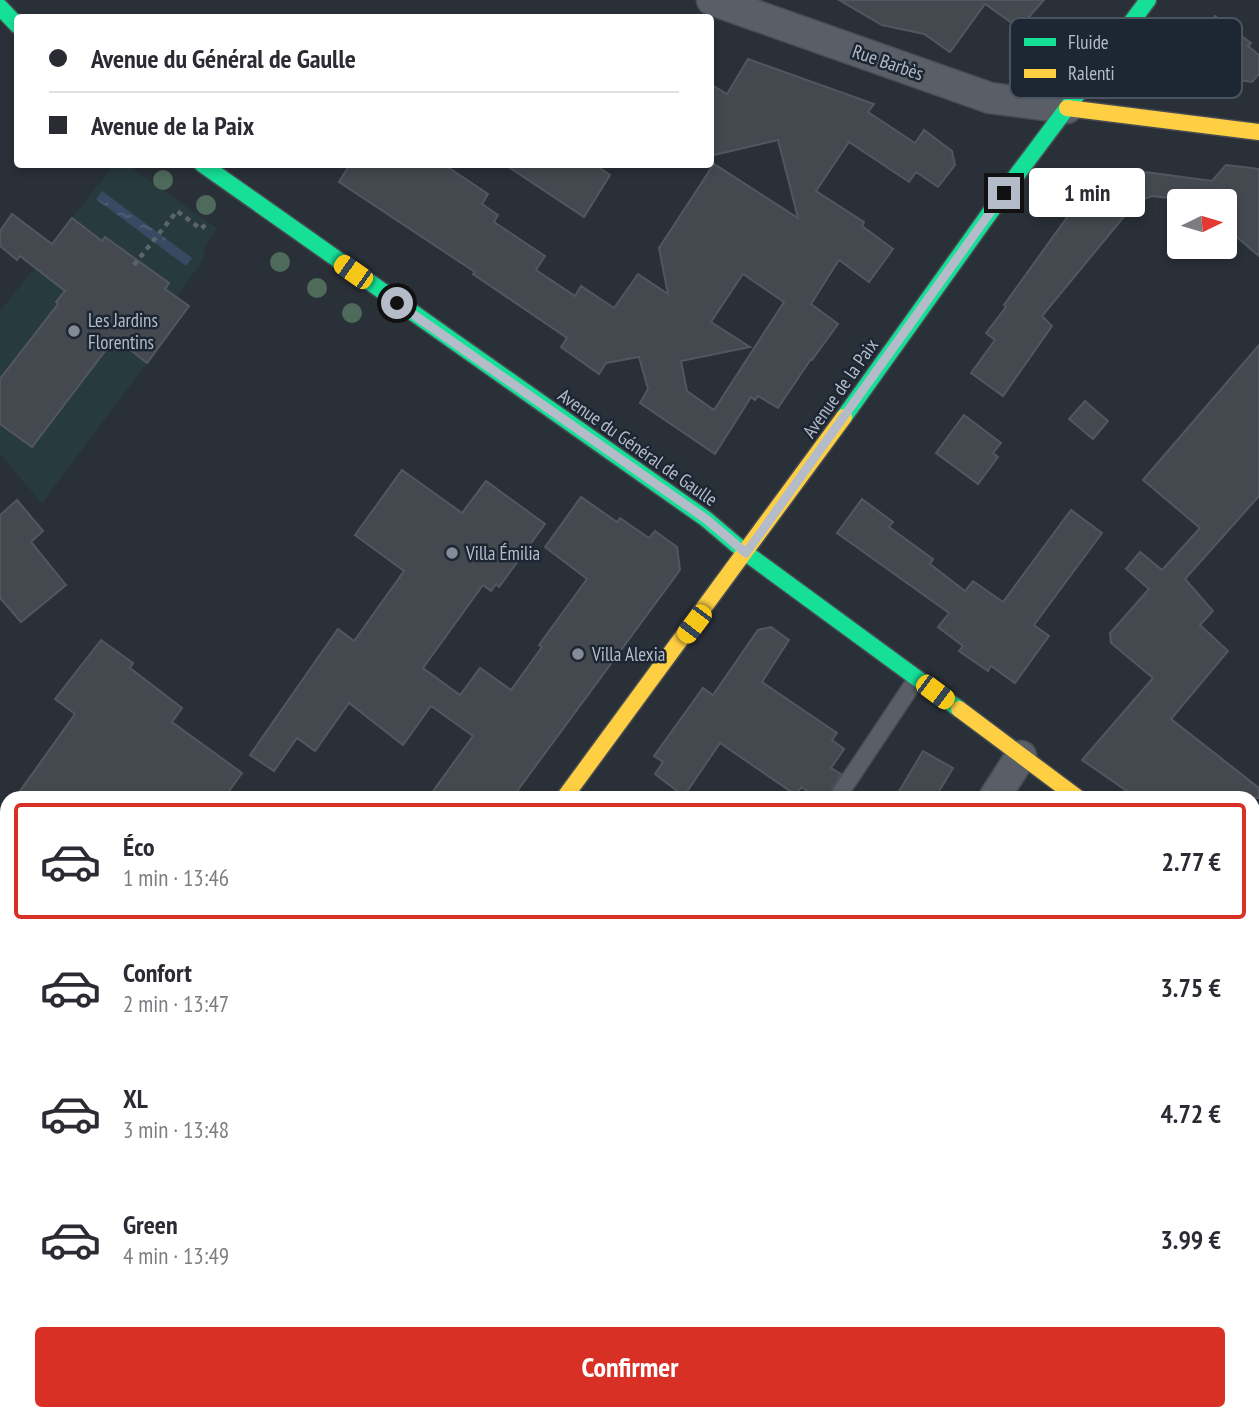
<!DOCTYPE html>
<html lang="fr">
<head>
<meta charset="utf-8">
<style>
  body { margin:0; font-family:"PT Sans Narrow",sans-serif; background:#f2f2f3; color:#2b2b33; height:100vh; display:flex; flex-direction:column; font-size:26px; white-space:nowrap }
  * { box-sizing:border-box; margin:0 }
  p { font-size:23px; color:#7c7c81 }
  .icon { flex:none; width:38px; height:38px; fill:none; stroke:currentColor; stroke-width:2; stroke-linecap:round; stroke-linejoin:round }
  .map { position:relative; flex:1; overflow:hidden }
  .panel { position:absolute; left:0px; top:791px; width:1260px; height:630px; display:flex; flex-direction:column; background:#fff; border-radius:21px 21px 0 0; box-shadow:0 4px 10px #0003 }
  .panel>* { flex:none }
  .hud { position:absolute; left:14px; top:14px; width:700px; height:154px; border-radius:7px; box-shadow:0 4px 10px #0003; display:grid; align-content:center; height:154px; padding:0 35px; background:#fff }
  .needle { width:46px; rotate:85deg }
  .buttons { position:absolute; left:1167px; top:189px; display:grid; gap:14px }
  .buttons a { display:grid; place-items:center; width:70px; height:70px; border-radius:7px; background:#fff; box-shadow:0 4px 10px #0003; font-size:35px }
  .end { position:absolute; width:32px; height:32px; margin:-16px; border:9px solid #b4bcc9; background:#111; box-shadow:0 0 0 4px #111 }
  .from { border-radius:50% }
  .bubble { position:absolute; height:49px; border-radius:7px; background:#fff; box-shadow:0 4px 10px #0003; font-size:23px; font-weight:700; line-height:49px; text-align:center }
  .car { position:absolute; width:21px; height:42px; margin:-21px -10px; border-radius:9px; box-shadow:0 0 5px 2px #0007; background:linear-gradient(#f5c518 24%,#345 0 40%,#f5c518 0 76%,#345 0 86%,#f5c518 0) }
  .hud b { display:flex; align-items:center; gap:24px; height:66px; font-size:26px }
  .hud b+b { border-top:2px solid #e1e1e2 }
  .hud i { width:18px; height:18px; background:#2b2b33 }
  ul { padding:12px 0 0; list-style:none }
  li { display:flex; align-items:center; gap:21px; height:116px; margin:0 14px 10px; padding:0 21px; border:4px solid transparent; border-radius:7px }
  li div { flex:1 }
  li b { display:block; font-size:26px }
  li em { font-style:normal; font-weight:700 }
  li.on { border-color:#d93025 }
  li>.icon { width:63px; height:63px; stroke-width:1.5 }
  .primary-button { display:flex; gap:14px; margin-top:auto; padding:14px 35px }
  .primary-button a { flex:1; height:80px; border-radius:7px; background:#d93025; color:#fff; font-size:28px; font-weight:700; line-height:80px; text-align:center }
  .map>svg:first-child { display:block }
  .green { fill:#273a3e }
  .water { fill:url(#water-ripples) }
  .building { fill:#444950; stroke:#52575f; stroke-width:2; fill-rule:evenodd }
  .lines { fill:none; stroke-linecap:round; stroke-linejoin:round }
  .lane-casing { stroke:#484c53; stroke-width:19 }
  .street-casing { stroke:#484c53; stroke-width:33 }
  .fast-casing { stroke:#484c53; stroke-width:19 }
  .slow-casing { stroke:#484c53; stroke-width:19 }
  .path { stroke:#5d636a; stroke-width:4.5; stroke-dasharray:5 5; stroke-linecap:butt }
  .lane { stroke:#5a5e66; stroke-width:16 }
  .street { stroke:#5a5e66; stroke-width:30 }
  .fast { stroke:#16e098; stroke-width:16 }
  .slow { stroke:#ffcf43; stroke-width:16 }
  .tree { fill:#4e6a5a }
  .route { stroke:#b4bcc9; stroke-width:9 }
  .poi-dot { fill:#848b96; stroke:#1d2633; stroke-width:2.5 }
  .labels { text-anchor:middle; dominant-baseline:central; stroke-width:5; stroke-linejoin:round; paint-order:stroke }
  .street-label { font-size:19px; fill:#b4bcc9; stroke:#1d2633 }
  .poi-label { font-size:19px; fill:#b4bcc9; stroke:#1d2633; text-anchor:start }
  .key { fill:#1d2633; stroke:#4a5360; stroke-width:2 }
  .key-label { font-size:19px; fill:#b4bcc9 }
</style>
</head>
<body>
<div class="map">
<svg width="1259" height="1421" viewBox="0 0 1259 1421">
  <defs>
    <pattern id="water-ripples" width="26" height="14" patternUnits="userSpaceOnUse" patternTransform="scale(1.75)"><rect width="26" height="14" fill="#384963"/><path d="M2 4q2-2 4 0t4 0M15 11q2-2 4 0t4 0" fill="none" stroke="#526178"/></pattern>
  </defs>
  <rect width="100%" height="100%" fill="#2a3038"/>
  <g class="green">
    <polygon points="114,165 127,165 217,228 205,246 204,259 176,297 165,289 168,283 116,251 120,246 106,236 102,241 72,218"/>
    <polygon points="35,268 65,291 56,302 58,304 0,379 0,311"/>
    <polygon points="113,328 147,363 42,503 0,454 0,416 33,447 110,345"/>
  </g>
  <polygon class="water" points="102,191 192,258 186,266 96,199"/>
  <g class="building">
    <polygon points="839,0 1044,0 1019,28 985,4 950,52 924,34 882,25"/>
    <polygon points="1215,16 1251,43 1248,46 1259,55 1259,74 1252,82 1224,78 1221,81 1171,75"/>
    <path d="M748,59l126,45 -6,8 47,31 9,-13 28,21 3,14 -17,22 -22,-15 -7,10 -60,-40 -33,49 48,31 -2,4 31,23 -24,33 -30,-22 -28,44 27,20 -26,36 -1,-1 -33,49 -20,-12 -3,4 -4,-3 -36,57 -75,-51 8,-14 -9,-32 -33,6 -7,11 -38,-27 6,-9 -94,-64 2,-2 -136,-90 11,-18h93l45,30 -6,10 16,11 -4,7 51,34 -9,14 39,26 6,-10 33,22 24,-34 30,20 -9,-46 55,-84 84,54 -20,-78 -68,16v-72l17,10zM743,274l41,28 -70,108 -27,-19 -6,-30 69,-14 -39,-25z"/>
    <polygon points="504,164 594,164 610,175 584,217"/>
    <polygon points="1226,165 1259,169 1259,256 1225,227 1225,201 1194,201 1152,196 1136,202 1042,316 1052,326 1003,396 971,373 995,340 986,333 1006,307 1004,305 1078,202 1146,172 1212,181"/>
    <polygon points="12,214 52,244 72,218 102,241 105,237 169,283 165,289 189,306 147,363 115,338 32,447 0,424 0,379 58,304 56,302 65,291 20,256 17,260 0,246 0,231"/>
    <polygon points="1259,345 1259,496 1185,579 1213,611 1200,625 1228,651 1171,719 1259,788 1259,798 1137,798 1082,760 1153,678 1111,643 1110,633 1149,589 1126,569 1140,552 1162,570 1200,528 1143,480"/>
    <polygon points="1085,401 1108,421 1093,439 1069,419"/>
    <polygon points="964,415 1001,443 993,453 998,457 978,484 936,453"/>
    <polygon points="402,470 462,513 486,481 545,524 499,587 496,584 491,591 483,585 423,668 460,695 480,668 511,690 542,647 539,645 587,579 545,547 581,497 617,522 620,518 649,538 655,531 677,547 680,570 512,798 428,798 473,736 431,706 403,745 349,703 315,751 297,738 274,771 250,755 338,629 354,641 404,571 355,535"/>
    <polygon points="862,499 893,522 889,527 933,559 930,564 965,591 973,581 1003,602 1071,510 1102,533 1034,625 1049,636 1015,683 991,666 988,671 959,651 963,646 938,627 949,613 837,533"/>
    <polygon points="17,500 43,531 31,542 66,585 21,622 0,598 0,515"/>
    <polygon points="771,627 789,640 762,682 837,733 832,740 844,749 831,768 841,774 827,798 819,798 801,787 796,795 720,743 684,796 655,774 663,762 654,756 703,688 713,695 758,630"/>
    <polygon points="101,640 133,663 130,668 182,708 172,722 242,773 224,798 15,798 75,714 55,699"/>
    <polygon points="923,751 953,768 935,798 895,798"/>
  </g>
  <g class="lines">
    <g class="lane-casing">
      <polyline id="lane" points="837,798 917,678"/>
    </g>
    <g class="street-casing">
      <g id="street">
        <polyline points="712,0 990,98 1067,108"/>
        <polyline points="994,798 1021,756"/>
        <polyline points="0,1009 7,1019"/>
        <polyline points="1253,1208 1259,1213"/>
        <polyline points="210,1414 220,1421"/>
        <polyline points="721,1414 722,1421"/>
        <polyline points="1073,1421 1077,1414"/>
      </g>
    </g>
    <g class="fast-casing">
      <g id="fast">
        <polyline points="0,7 18,26"/>
        <polyline points="202,164 706,519 746,553 959,709"/>
        <polyline points="844,417 1019,172 1148,0"/>
        <polyline points="1253,927 1259,931"/>
        <polyline points="113,1421 117,1414"/>
      </g>
    </g>
    <g class="slow-casing">
      <g id="slow">
        <polyline points="1067,108 1259,132"/>
        <polyline points="959,709 1078,798"/>
        <polyline points="564,798 844,417"/>
      </g>
    </g>
    <polyline class="path" points="134,265 177,211 201,229 208,222"/>
    <use href="#lane" class="lane"/>
    <use href="#street" class="street"/>
    <use href="#fast" class="fast"/>
    <use href="#slow" class="slow"/>
  </g>
  <g class="tree">
    <circle cx="163" cy="180" r="10"/>
    <circle cx="206" cy="205" r="10"/>
    <circle cx="280" cy="262" r="10"/>
    <circle cx="317" cy="288" r="10"/>
    <circle cx="352" cy="313" r="10"/>
  </g>
  <g class="lines">
    <polyline class="route" points="397,303 706,519 746,553 1004,193"/>
  </g>
  <g class="poi-dot">
    <circle cx="74" cy="331" r="7"/>
    <circle cx="452" cy="553" r="7"/>
    <circle cx="578" cy="654" r="7"/>
  </g>
  <g class="labels">
    <g class="street-label">
      <text transform="translate(888 62) rotate(19)">Rue Barbès</text>
      <text transform="translate(840 388) rotate(-55)">Avenue de la Paix</text>
      <text transform="translate(638 447) rotate(35)">Avenue du Général de Gaulle</text>
    </g>
    <g class="poi-label">
      <text x="88" y="320">Les Jardins<tspan x="88" dy="22">Florentins</tspan></text>
      <text x="466" y="553">Villa Émilia</text>
      <text x="592" y="654">Villa Alexia</text>
    </g>
  </g>
  <rect x="1010" y="18" width="232" height="80" rx="10" class="key"/>
  <rect x="1024" y="38" width="32" height="8" fill="#16e098"/>
  <rect x="1024" y="69" width="32" height="9" fill="#ffcf43"/>
  <g class="key-label">
    <text x="1068" y="49">Fluide</text>
    <text x="1068" y="80">Ralenti</text>
  </g>
</svg>
<div class="buttons">
<a><svg class="needle" viewBox="-14 -14 28 28"><path d="M0-13l5 13h-10z" fill="#e53935"/><path d="M0 13l5-13h-10z" fill="#7c7c81"/></svg></a>
</div>
<i class="end from" style="left:397px;top:303px"></i>
<i class="end" style="left:1004px;top:193px"></i>
<div class="bubble" style="left:1029px;top:168px;width:116px">1 min</div>
<i class="car" style="left:353px;top:272px;rotate:305deg"></i>
<i class="car" style="left:694px;top:624px;rotate:217deg"></i>
<i class="car" style="left:935px;top:692px;rotate:127deg"></i>
<div class="hud">
<b><i class="from"></i>Avenue du Général de Gaulle</b>
<b><i></i>Avenue de la Paix</b>
</div>
<section class="panel">
<ul>
<li class="on"><svg class="icon" aria-label="car" viewBox="0 0 24 24"><path d="M5 17H2v-5l4-1 3-4h7l3 4 3 1v5h-3M9 17h6M6 11h13"/><circle cx="7" cy="17" r="2"/><circle cx="17" cy="17" r="2"/></svg><div><b>Éco</b><p>1 min · 13:46</p></div><em>2.77 €</em></li>
<li><svg class="icon" aria-label="car" viewBox="0 0 24 24"><path d="M5 17H2v-5l4-1 3-4h7l3 4 3 1v5h-3M9 17h6M6 11h13"/><circle cx="7" cy="17" r="2"/><circle cx="17" cy="17" r="2"/></svg><div><b>Confort</b><p>2 min · 13:47</p></div><em>3.75 €</em></li>
<li><svg class="icon" aria-label="car" viewBox="0 0 24 24"><path d="M5 17H2v-5l4-1 3-4h7l3 4 3 1v5h-3M9 17h6M6 11h13"/><circle cx="7" cy="17" r="2"/><circle cx="17" cy="17" r="2"/></svg><div><b>XL</b><p>3 min · 13:48</p></div><em>4.72 €</em></li>
<li><svg class="icon" aria-label="car" viewBox="0 0 24 24"><path d="M5 17H2v-5l4-1 3-4h7l3 4 3 1v5h-3M9 17h6M6 11h13"/><circle cx="7" cy="17" r="2"/><circle cx="17" cy="17" r="2"/></svg><div><b>Green</b><p>4 min · 13:49</p></div><em>3.99 €</em></li>
</ul>
<div class="primary-button"><a>Confirmer</a></div>
</section>
</div>
</body>
</html>
